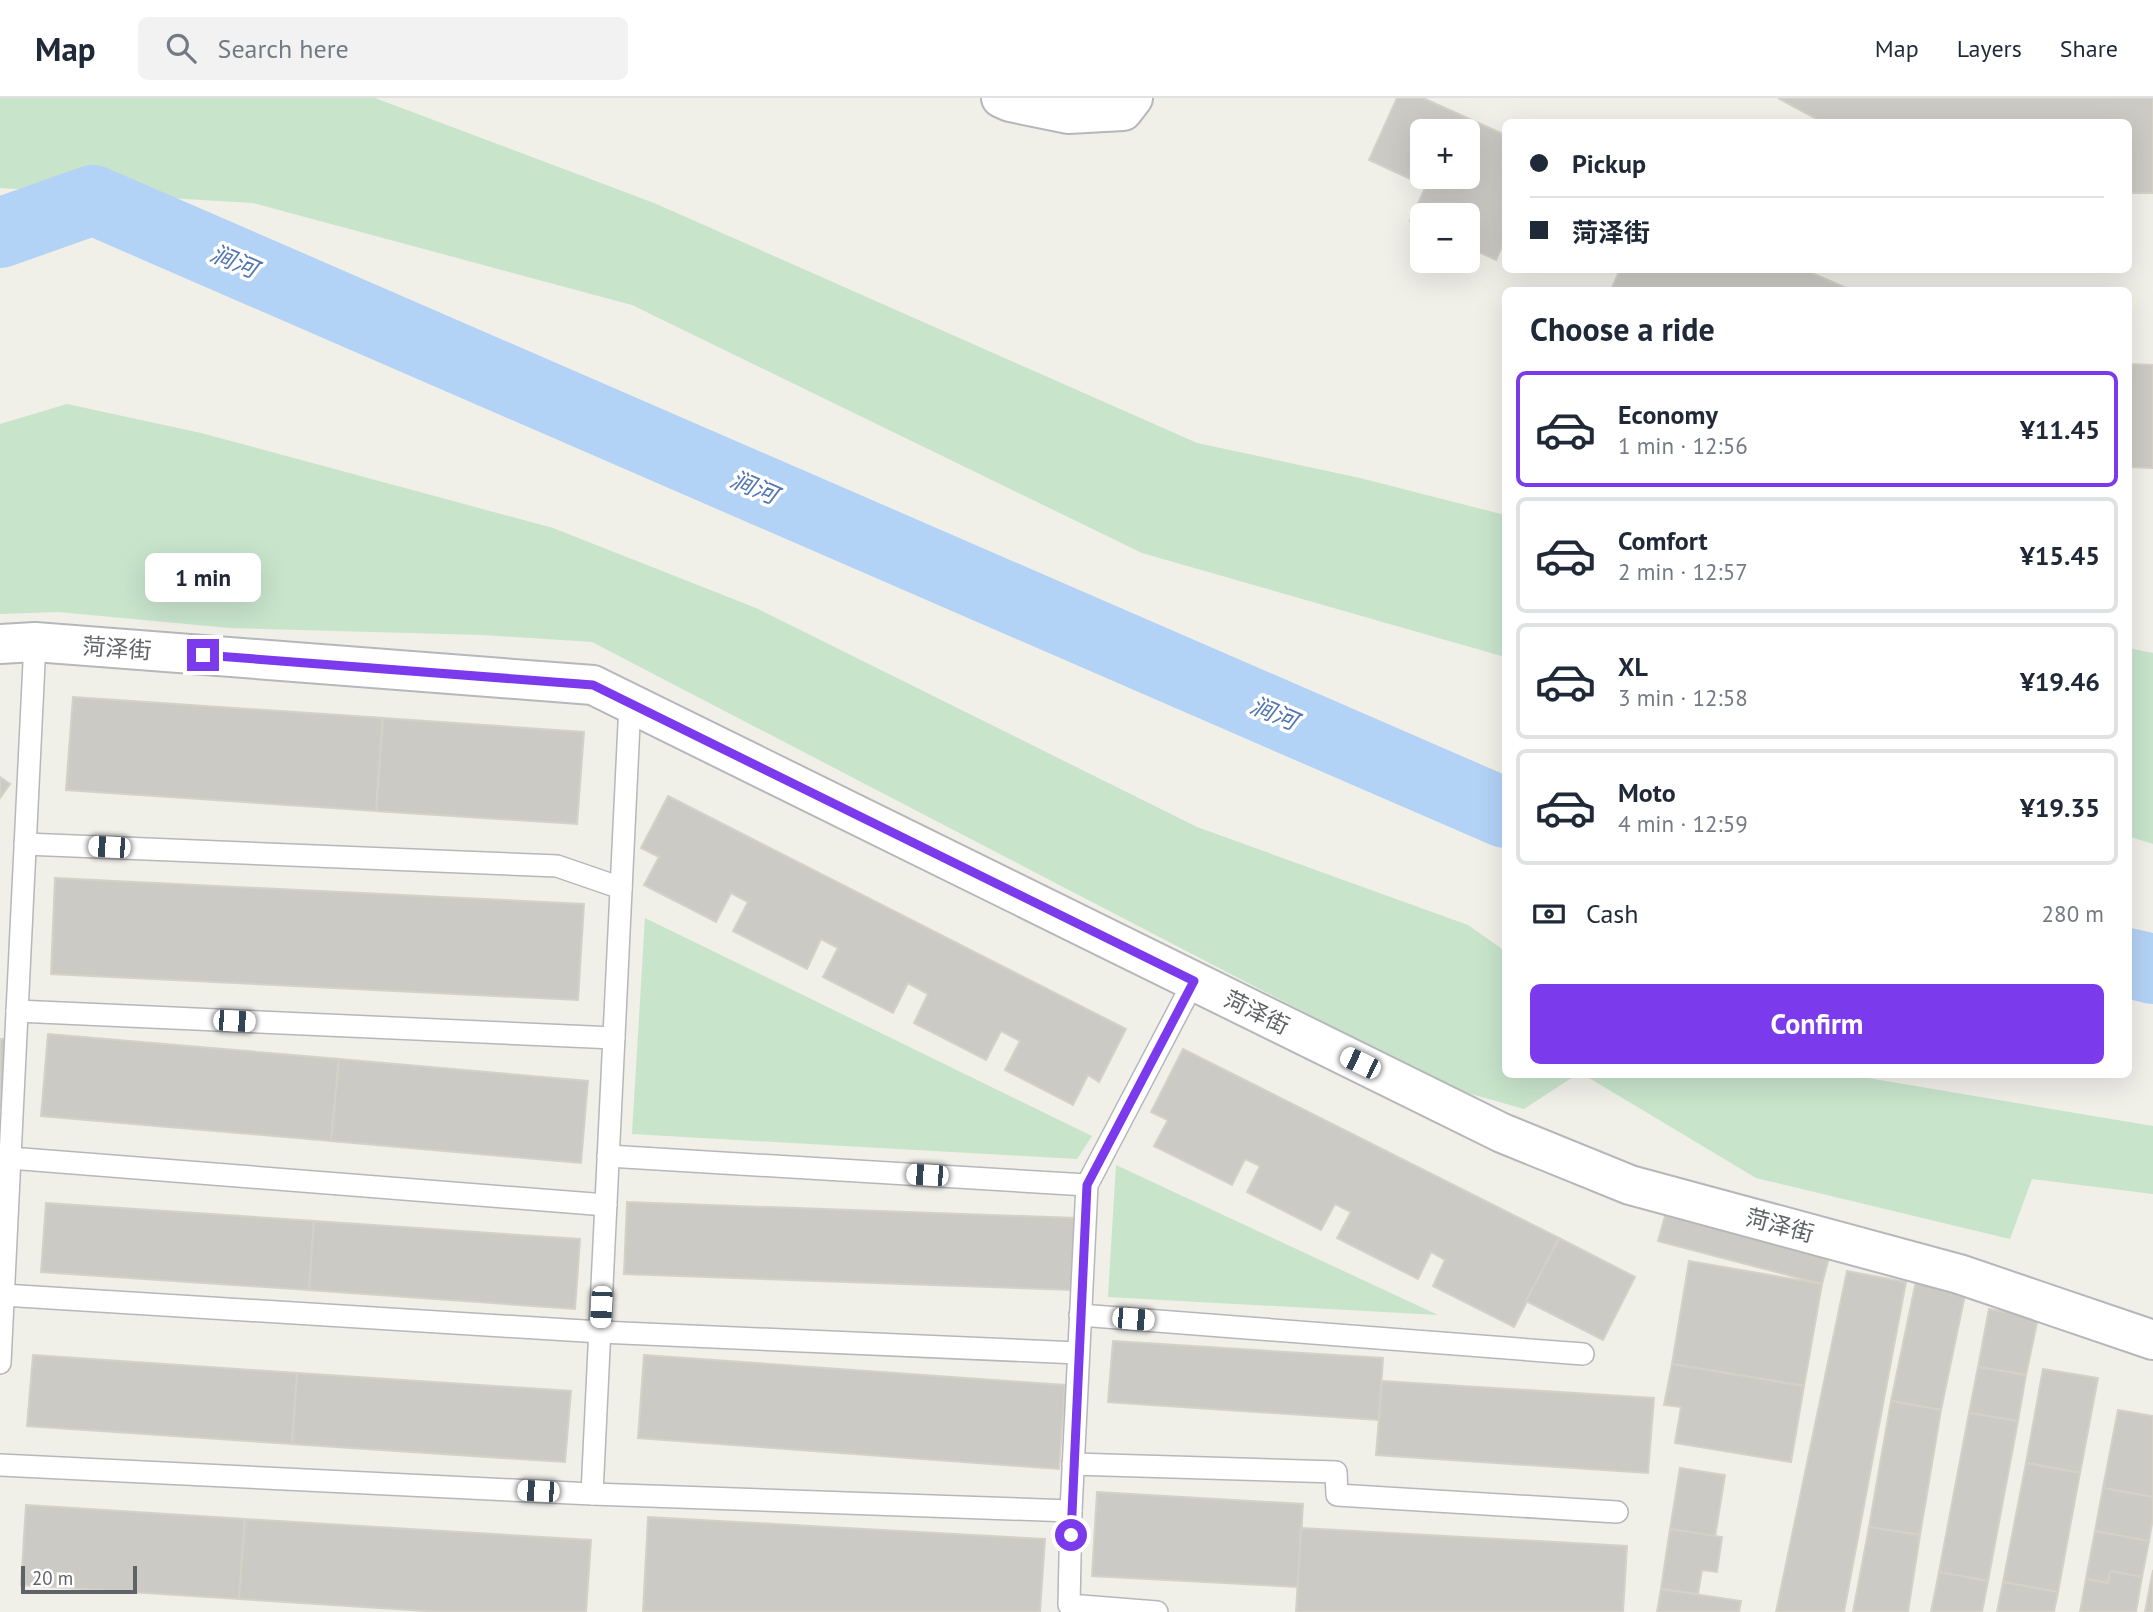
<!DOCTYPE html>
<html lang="en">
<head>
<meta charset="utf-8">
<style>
  body { margin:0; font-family:"PT Sans","Noto Sans SC",sans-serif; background:#f2f2f3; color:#1f2937; height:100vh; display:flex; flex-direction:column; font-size:26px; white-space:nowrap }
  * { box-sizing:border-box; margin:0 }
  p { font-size:23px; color:#747a83 }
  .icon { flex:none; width:38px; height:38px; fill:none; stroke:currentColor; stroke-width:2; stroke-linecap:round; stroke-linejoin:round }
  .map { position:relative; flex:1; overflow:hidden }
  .side { position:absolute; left:1502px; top:189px; width:630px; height:791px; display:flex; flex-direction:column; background:#fff; border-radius:10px; box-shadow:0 7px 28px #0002 }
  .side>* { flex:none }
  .top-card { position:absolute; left:1502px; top:21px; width:630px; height:154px; border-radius:10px; box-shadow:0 7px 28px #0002; display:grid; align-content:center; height:154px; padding:0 28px; background:#fff }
  .fabs { position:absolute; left:1410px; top:21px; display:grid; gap:14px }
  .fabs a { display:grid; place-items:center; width:70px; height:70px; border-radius:10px; background:#fff; box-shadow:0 7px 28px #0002; font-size:35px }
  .scale { position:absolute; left:21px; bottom:18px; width:116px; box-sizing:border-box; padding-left:7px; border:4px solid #5f6266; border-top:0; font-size:19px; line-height:24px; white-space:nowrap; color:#5f6266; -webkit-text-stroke:5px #fff; paint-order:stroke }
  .end { position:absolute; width:32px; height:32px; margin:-16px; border:9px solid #7c3aed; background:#fff; box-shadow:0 0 0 4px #fff }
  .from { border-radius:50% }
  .bubble { position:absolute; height:49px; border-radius:10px; background:#fff; box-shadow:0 7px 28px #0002; font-size:23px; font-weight:800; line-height:49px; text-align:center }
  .car { position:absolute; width:21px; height:42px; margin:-21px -10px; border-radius:9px; box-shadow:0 0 5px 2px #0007; background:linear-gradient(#fff 24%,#345 0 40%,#fff 0 76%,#345 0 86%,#fff 0) }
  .top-card b { display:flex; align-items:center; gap:24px; height:66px; font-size:26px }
  .top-card b+b { border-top:2px solid #e0e1e3 }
  .top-card i { width:18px; height:18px; background:#1f2937 }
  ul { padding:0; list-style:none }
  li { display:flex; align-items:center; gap:21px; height:116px; margin:0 14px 10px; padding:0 14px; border:4px solid #e0e1e3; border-radius:10px }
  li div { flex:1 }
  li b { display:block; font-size:26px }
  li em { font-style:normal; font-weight:800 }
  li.selected { border-color:#7c3aed }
  li>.icon { width:63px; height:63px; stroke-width:1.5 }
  h2 { padding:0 28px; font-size:32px; line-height:84px }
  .pay { display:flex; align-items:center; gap:18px; height:77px; padding:0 28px; font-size:26px }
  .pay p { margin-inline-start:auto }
  .button { display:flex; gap:14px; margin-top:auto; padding:14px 28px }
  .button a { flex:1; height:80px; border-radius:10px; background:#7c3aed; color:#fff; font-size:28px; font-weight:800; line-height:80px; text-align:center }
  header { display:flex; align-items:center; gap:42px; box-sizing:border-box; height:98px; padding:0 35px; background:#fff; border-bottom:2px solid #e0e1e3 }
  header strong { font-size:33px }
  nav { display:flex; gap:38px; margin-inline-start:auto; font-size:24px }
  .search { width:490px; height:63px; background:#f2f2f3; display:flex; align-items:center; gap:18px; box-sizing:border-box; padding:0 24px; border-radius:10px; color:#747a83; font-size:26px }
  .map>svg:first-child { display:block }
  .green { fill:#c8e4cb }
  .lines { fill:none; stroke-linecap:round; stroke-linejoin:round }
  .river { stroke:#b2d2f6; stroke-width:70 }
  .building { fill:#cbcac4; stroke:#d4d1c7; stroke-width:2; fill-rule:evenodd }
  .lane-casing { stroke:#b5b7bb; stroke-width:24 }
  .street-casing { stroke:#b5b7bb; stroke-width:42 }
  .lane { stroke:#fff; stroke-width:21 }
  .street { stroke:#fff; stroke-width:38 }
  .route { stroke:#7c3aed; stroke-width:9 }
  .labels { text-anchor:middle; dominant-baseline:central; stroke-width:7; stroke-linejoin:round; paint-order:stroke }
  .street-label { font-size:23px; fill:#5f6266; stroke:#fff }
  .water-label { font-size:24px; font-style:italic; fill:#5377b0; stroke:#fff }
</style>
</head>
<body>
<header>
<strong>Map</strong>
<div class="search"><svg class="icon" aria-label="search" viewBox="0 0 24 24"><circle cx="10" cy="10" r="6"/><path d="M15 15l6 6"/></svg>Search here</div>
<nav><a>Map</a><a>Layers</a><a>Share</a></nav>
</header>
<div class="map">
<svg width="2153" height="1514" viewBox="0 0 2153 1514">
  <rect width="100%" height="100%" fill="#f0efe8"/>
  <g class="green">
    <polygon points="0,0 375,0 654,105 1197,345 1360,380 1505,417 1505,559 1142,455 632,207 253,105 0,90"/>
    <polygon points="67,306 201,335 553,430 756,510 1197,729 1468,827 1505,853 1505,976 1576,977 1524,1011 1450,990 592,544 484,537 230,530 58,514 0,516 0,326"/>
    <polygon points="2128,550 2153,555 2153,746 2128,738"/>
    <polygon points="645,820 1092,1038 1077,1061 632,1036"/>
    <polygon points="1584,977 1850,977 2153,1028 2153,1096 2032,1081 2010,1141 1756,1080"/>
    <polygon points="1116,1067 1438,1217 1108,1199"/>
  </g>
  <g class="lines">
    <g class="river">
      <polyline points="0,135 93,102 1505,715"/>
      <polyline points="2128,865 2153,871"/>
    </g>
  </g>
  <g class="building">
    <path d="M1397,0h26l82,37v105l-9,20 -28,-13v-32h-45v12l-13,-6 16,-35 -57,-26zM1423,33h45v46h-45z"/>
    <polygon points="1778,0 2153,0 2153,95 2128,95 2128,24 1822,24"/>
    <polygon points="1613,172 1805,172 1851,192 1611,192 1619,174"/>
    <polygon points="2128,266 2153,267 2153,370 2128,369"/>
    <polygon points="73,599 383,620 376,713 66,692"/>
    <polygon points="383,620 584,634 577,726 376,713"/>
    <polygon points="0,679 10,686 0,700"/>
    <polygon points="668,698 1126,931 1099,984 1088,977 1073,1007 1005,972 1020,943 1001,933 986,962 914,925 928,896 908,885 893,915 823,879 838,850 821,841 807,871 733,833 748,804 731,795 716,824 644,787 659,759 641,750"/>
    <polygon points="55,780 584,806 578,902 51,876"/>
    <polygon points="48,936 339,961 331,1043 41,1018"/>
    <polygon points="0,941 6,941 2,1009 0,1009"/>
    <polygon points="1183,951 1559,1140 1514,1229 1433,1188 1445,1162 1431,1154 1418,1181 1337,1140 1351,1114 1335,1106 1321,1132 1247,1094 1260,1068 1245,1061 1232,1087 1154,1048 1168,1022 1151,1014"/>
    <polygon points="339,961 588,983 581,1065 331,1043"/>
    <polygon points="627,1104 1076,1120 1073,1192 624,1176"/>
    <polygon points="46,1105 314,1123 309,1192 41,1174"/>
    <polygon points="1665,1118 1830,1156 1822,1186 1658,1143"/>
    <polygon points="314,1123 580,1141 575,1211 309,1192"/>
    <polygon points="1559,1140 1635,1179 1603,1242 1526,1203"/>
    <polygon points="1689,1163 1822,1186 1804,1288 1672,1266"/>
    <polygon points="1847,1173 1906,1184 1844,1514 1776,1514"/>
    <polygon points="1916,1183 1966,1192 1941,1312 1891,1303"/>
    <polygon points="1989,1211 2038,1220 2026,1277 1978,1269"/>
    <polygon points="1113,1243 1383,1260 1379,1322 1108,1304"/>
    <polygon points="33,1257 297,1275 292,1346 27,1328"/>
    <polygon points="644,1257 1065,1287 1059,1371 638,1340"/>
    <polygon points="1672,1266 1804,1288 1791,1364 1675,1345 1681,1309 1664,1307"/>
    <polygon points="1978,1269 2026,1277 2018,1323 1969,1315"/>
    <polygon points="2043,1271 2098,1280 2080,1375 2026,1365"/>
    <polygon points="297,1275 571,1293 565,1364 292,1346"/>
    <polygon points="1382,1283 1654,1300 1648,1375 1376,1357"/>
    <polygon points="1891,1303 1941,1312 1920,1437 1869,1429"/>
    <polygon points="2118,1312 2153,1318 2153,1399 2103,1390"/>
    <polygon points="1969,1315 2018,1323 1988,1483 1939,1474"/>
    <polygon points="2026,1365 2080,1375 2058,1494 2003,1484"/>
    <polygon points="1680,1370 1725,1377 1715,1439 1670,1431"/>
    <polygon points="2103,1390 2153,1399 2153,1420 2149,1443 2095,1433"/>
    <polygon points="1097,1394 1303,1406 1298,1489 1092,1478"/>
    <polygon points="26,1407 245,1421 239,1501 21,1487"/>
    <polygon points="648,1419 1045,1441 1040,1514 643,1514"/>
    <polygon points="245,1421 591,1442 586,1514 442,1514 239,1501"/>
    <polygon points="1869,1429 1920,1437 1908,1514 1853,1514"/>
    <polygon points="1301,1430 1627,1448 1623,1514 1296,1514"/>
    <polygon points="1670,1431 1722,1439 1717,1474 1702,1472 1698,1496 1661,1491"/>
    <polygon points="2095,1433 2149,1443 2142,1479 2110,1473 2108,1485 2086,1481"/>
    <polygon points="2153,1472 2153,1514 2145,1514"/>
    <polygon points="2110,1473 2142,1479 2136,1514 2080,1514 2086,1481 2108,1485"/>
    <polygon points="1939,1474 1988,1483 1982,1514 1931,1514"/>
    <polygon points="2003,1484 2058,1494 2054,1514 1997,1514"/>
    <polygon points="1661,1491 1741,1503 1739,1514 1657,1514"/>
  </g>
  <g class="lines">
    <g class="lane-casing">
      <g id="lane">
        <polyline points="25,746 557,768 621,790"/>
        <polyline points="17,913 614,940"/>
        <polyline points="608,1058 1087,1087"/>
        <polyline points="10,1060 606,1107"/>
        <polyline points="3,1197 600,1234 1078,1255"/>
        <polyline points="1080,1217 1583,1256"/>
        <polyline points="0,1265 35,544"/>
        <polyline points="1073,1366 1336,1374 1337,1397 1617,1414"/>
        <polyline points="0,1367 592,1396 1071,1413"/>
        <polyline points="592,1396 630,605"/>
        <polyline points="1157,1514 1069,1507 1071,1413 1087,1087 1194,883"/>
      </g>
    </g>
    <g class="street-casing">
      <g id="street">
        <polyline points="1001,0 1010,4 1068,16 1123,13 1133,0"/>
        <polyline points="0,546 35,544 593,587 1502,1035 1630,1087 1959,1176 2153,1242"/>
      </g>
    </g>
    <use href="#lane" class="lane"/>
    <use href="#street" class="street"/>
  </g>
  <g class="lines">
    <polyline class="route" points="203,557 593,587 1194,883 1087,1087 1071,1437"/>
  </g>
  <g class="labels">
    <g class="street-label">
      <text transform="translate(117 550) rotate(4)">菏泽街</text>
      <text transform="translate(1257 914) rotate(26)">菏泽街</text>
      <text transform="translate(1780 1127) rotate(15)">菏泽街</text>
    </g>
    <g class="water-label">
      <text transform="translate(234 163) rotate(23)">涧河</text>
      <text transform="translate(754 389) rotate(23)">涧河</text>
      <text transform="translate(1274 615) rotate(23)">涧河</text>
    </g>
  </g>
</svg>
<div class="fabs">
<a>+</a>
<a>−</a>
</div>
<div class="scale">20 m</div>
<i class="end from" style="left:1071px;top:1437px"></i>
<i class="end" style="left:203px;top:557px"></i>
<div class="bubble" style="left:145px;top:455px;width:116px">1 min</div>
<i class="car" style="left:109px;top:749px;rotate:273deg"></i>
<i class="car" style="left:234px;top:923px;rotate:93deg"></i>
<i class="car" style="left:1360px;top:965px;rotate:296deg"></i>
<i class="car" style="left:927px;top:1077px;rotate:273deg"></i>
<i class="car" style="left:601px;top:1209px;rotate:183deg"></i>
<i class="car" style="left:1133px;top:1221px;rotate:95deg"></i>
<i class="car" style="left:538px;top:1393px;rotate:273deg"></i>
<div class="top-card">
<b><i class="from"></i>Pickup</b>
<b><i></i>菏泽街</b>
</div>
<section class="side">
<h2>Choose a ride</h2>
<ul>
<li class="selected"><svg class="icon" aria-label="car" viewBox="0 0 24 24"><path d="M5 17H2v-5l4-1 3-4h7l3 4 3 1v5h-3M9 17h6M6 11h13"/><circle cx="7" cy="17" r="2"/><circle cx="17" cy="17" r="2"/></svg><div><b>Economy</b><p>1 min · 12:56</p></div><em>¥11.45</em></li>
<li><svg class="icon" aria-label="car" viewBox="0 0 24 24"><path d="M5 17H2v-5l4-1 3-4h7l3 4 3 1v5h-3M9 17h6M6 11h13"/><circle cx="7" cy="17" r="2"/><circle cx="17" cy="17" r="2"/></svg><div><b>Comfort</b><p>2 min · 12:57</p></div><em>¥15.45</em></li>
<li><svg class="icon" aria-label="car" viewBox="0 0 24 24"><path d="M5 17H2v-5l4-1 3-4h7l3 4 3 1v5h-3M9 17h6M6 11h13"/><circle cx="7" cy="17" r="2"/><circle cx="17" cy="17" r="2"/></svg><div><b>XL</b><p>3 min · 12:58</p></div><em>¥19.46</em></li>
<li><svg class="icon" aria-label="car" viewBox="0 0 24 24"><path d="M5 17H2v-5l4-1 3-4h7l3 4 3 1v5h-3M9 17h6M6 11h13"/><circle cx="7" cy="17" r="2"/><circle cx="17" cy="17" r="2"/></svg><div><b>Moto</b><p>4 min · 12:59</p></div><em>¥19.35</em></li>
</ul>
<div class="pay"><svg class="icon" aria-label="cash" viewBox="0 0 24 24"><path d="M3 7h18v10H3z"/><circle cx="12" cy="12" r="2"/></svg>Cash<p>280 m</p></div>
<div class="button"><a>Confirm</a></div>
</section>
</div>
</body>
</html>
